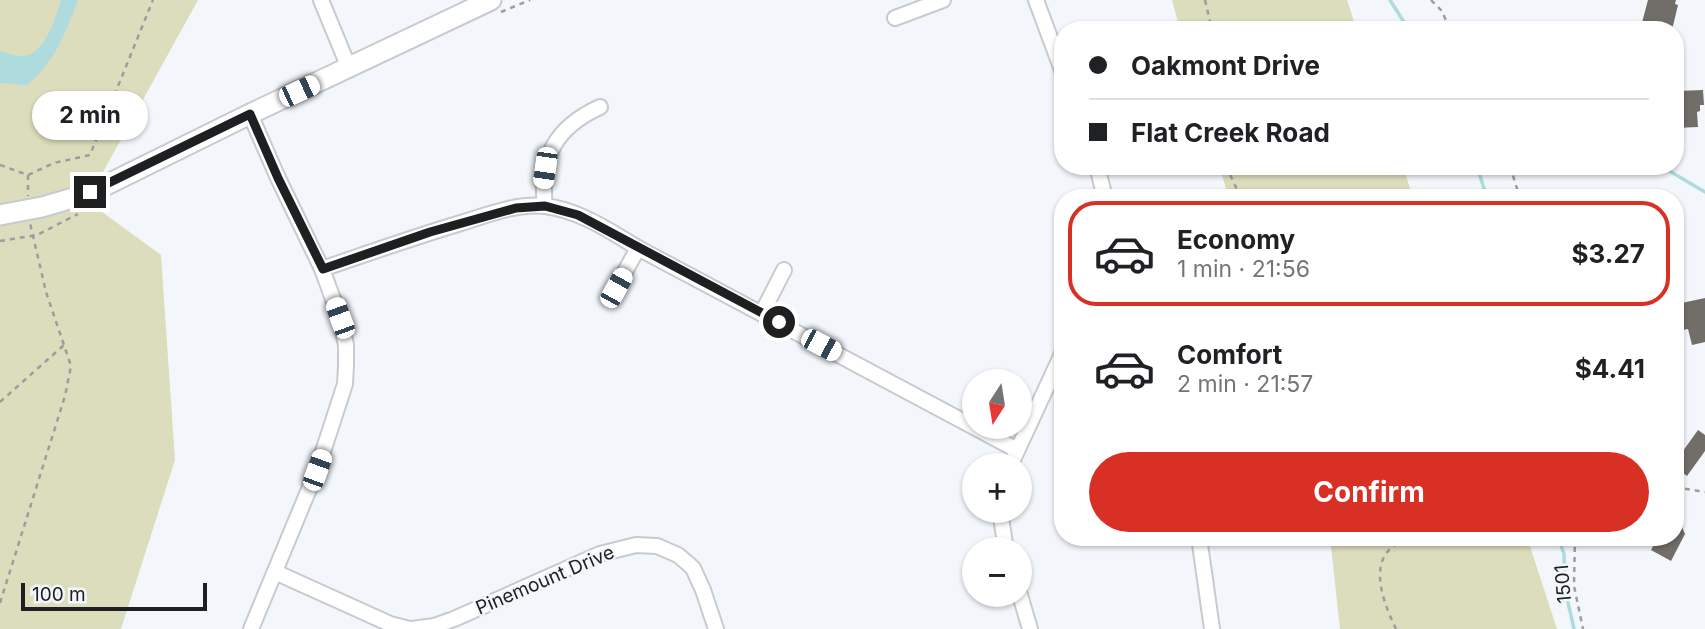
<!DOCTYPE html>
<html lang="en">
<head>
<meta charset="utf-8">
<style>
  body { margin:0; font-family:Inter,sans-serif; background:#f6f6f6; color:#202124; height:100vh; display:flex; flex-direction:column; font-size:26px; white-space:nowrap }
  * { box-sizing:border-box; margin:0 }
  p { font-size:23px; color:#757577 }
  .icon { flex:none; width:38px; height:38px; fill:none; stroke:currentColor; stroke-width:2; stroke-linecap:round; stroke-linejoin:round }
  .map { position:relative; flex:1; overflow:hidden }
  .panel { position:absolute; left:1054px; top:189px; width:630px; height:357px; display:flex; flex-direction:column; background:#fff; border-radius:28px; box-shadow:0 2px 5px #0004 }
  .panel>* { flex:none }
  .top-card { position:absolute; left:1054px; top:21px; width:630px; height:154px; border-radius:28px; box-shadow:0 2px 5px #0004; display:grid; align-content:center; height:154px; padding:0 35px; background:#fff }
  .needle { width:46px; rotate:192deg }
  .buttons { position:absolute; left:962px; top:369px; display:grid; gap:14px }
  .buttons a { display:grid; place-items:center; width:70px; height:70px; border-radius:50%; background:#fff; box-shadow:0 2px 5px #0004; font-size:35px }
  .scale { position:absolute; left:21px; bottom:18px; width:186px; box-sizing:border-box; padding-left:7px; border:4px solid #1e1f21; border-top:0; font-size:19px; line-height:24px; white-space:nowrap; color:#1e1f21; -webkit-text-stroke:5px #f3f7fc; paint-order:stroke }
  .end { position:absolute; width:32px; height:32px; margin:-16px; border:9px solid #1e1f21; background:#fff; box-shadow:0 0 0 4px #fff }
  .from { border-radius:50% }
  .bubble { position:absolute; height:49px; border-radius:24px; background:#fff; box-shadow:0 2px 5px #0004; font-size:23px; font-weight:700; line-height:49px; text-align:center }
  .car { position:absolute; width:21px; height:42px; margin:-21px -10px; border-radius:9px; box-shadow:0 0 5px 2px #0007; background:linear-gradient(#fff 24%,#345 0 40%,#fff 0 76%,#345 0 86%,#fff 0) }
  .top-card b { display:flex; align-items:center; gap:24px; height:66px; font-size:26px }
  .top-card b+b { border-top:2px solid #e0e0e0 }
  .top-card i { width:18px; height:18px; background:#202124 }
  ul { padding:12px 0 0; list-style:none }
  li { display:flex; align-items:center; gap:21px; height:105px; margin:0 14px 10px; padding:0 21px; border:4px solid transparent; border-radius:28px }
  li div { flex:1 }
  li b { display:block; font-size:26px }
  li em { font-style:normal; font-weight:700 }
  li.current { border-color:#d93025 }
  li>.icon { width:63px; height:63px; stroke-width:1.5 }
  .cta { display:flex; gap:14px; margin-top:auto; padding:14px 35px }
  .cta a { flex:1; height:80px; border-radius:42px; background:#d93025; color:#fff; font-size:28px; font-weight:700; line-height:80px; text-align:center }
  .map>svg:first-child { display:block }
  .green { fill:#dbddbc }
  .water { fill:#addbde }
  .lines { fill:none; stroke-linecap:round; stroke-linejoin:round }
  .stream { stroke:#addbde; stroke-width:3.5 }
  .building { fill:#716d69 }
  .street-casing { stroke:#c7cbd0; stroke-width:18 }
  .secondary-casing { stroke:#c7cbd0; stroke-width:23 }
  .path { stroke:#9b9ea1; stroke-width:2.5; stroke-dasharray:5 5; stroke-linecap:butt }
  .street { stroke:#fff; stroke-width:14 }
  .secondary { stroke:#fff; stroke-width:19 }
  .route { stroke:#1e1f21; stroke-width:9 }
  .labels { text-anchor:middle; dominant-baseline:central; stroke-width:5; stroke-linejoin:round; paint-order:stroke }
  .street-label { font-size:19px; fill:#1e1f21; stroke:#f3f7fc }
</style>
</head>
<body>
<div class="map">
<svg width="1705" height="629" viewBox="0 0 1705 629">
  <rect width="100%" height="100%" fill="#f3f7fc"/>
  <g class="green">
    <polygon points="0,0 198,0 87,201 161,255 175,460 121,629 0,629"/>
    <polygon points="1172,0 1347,0 1357,30 1180,30"/>
    <polygon points="1219,166 1403,166 1413,198 1229,198"/>
    <polygon points="1330,537 1527,537 1557,629 1340,629"/>
  </g>
  <path class="water" d="M61,0h17c-12,32 -24,63 -51,85l-27,-2v-32c7,2 15,5 22,5 22,1 34,-39 39,-56z"/>
  <g class="lines">
    <g class="stream">
      <polyline points="1390,0 1409,30"/>
      <polyline points="1477,166 1487,198"/>
      <polyline points="1661,166 1705,192"/>
      <polyline points="1558,537 1564,554 1565,589 1574,629"/>
    </g>
  </g>
  <g class="building">
    <polygon points="1648,0 1676,0 1675,4 1678,5 1672,30 1640,30"/>
    <polygon points="1703,90 1704,105 1700,105 1700,111 1697,112 1698,127 1675,128 1677,91"/>
    <polygon points="1705,298 1705,342 1692,345 1688,329 1683,330 1677,304"/>
    <polygon points="1698,430 1705,435 1705,451 1687,476 1675,467 1675,462"/>
    <polygon points="1675,510 1685,534 1671,561 1651,550 1658,537 1675,537"/>
  </g>
  <g class="lines">
    <g class="street-casing">
      <g id="street">
        <polyline points="321,0 349,68"/>
        <polyline points="1036,0 1062,70"/>
        <polyline points="895,18 943,0"/>
        <polyline points="250,114 278,178 322,269 340,318 346,345 346,365 345,384 317,470 251,629"/>
        <polyline points="1097,166 1105,198"/>
        <path d="M545,206c-6,-49 11,-79 55,-99"/>
        <path d="M322,269c47,-16 92,-32 139,-46 26,-8 56,-20 84,-17 34,4 65,25 93,42l379,202"/>
        <polyline points="616,288 638,248"/>
        <polyline points="762,313 784,270"/>
        <polyline points="1010,466 1062,354"/>
        <polyline points="1000,511 1006,550"/>
        <polyline points="1199,537 1212,629"/>
        <polyline points="275,572 390,624 410,629"/>
        <polyline points="1020,595 1030,629"/>
        <polyline points="412,629 434,626 454,619 600,554 636,545 657,546 678,555 693,568 703,590 716,629"/>
      </g>
    </g>
    <g class="secondary-casing">
      <polyline id="secondary" points="0,215 42,207 90,193 250,114 491,0"/>
    </g>
    <g class="path">
      <polyline points="1205,0 1212,30"/>
      <polyline points="1431,0 1442,11 1450,30"/>
      <polyline points="501,12 530,0"/>
      <polyline points="0,165 28,175 54,163 90,155 153,0"/>
      <polyline points="1226,166 1241,198"/>
      <polyline points="1510,166 1520,198"/>
      <polyline points="28,175 28,196"/>
      <polyline points="0,241 37,235 78,214"/>
      <polyline points="0,402 64,345"/>
      <polyline points="1675,487 1705,492"/>
      <polyline points="1575,537 1574,586 1583,629"/>
      <polyline points="0,603 65,396 71,366 46,292 30,223"/>
      <path d="M1396,629c-10,-21 -27,-60 -6,-80 5,-5 13,-8 19,-12"/>
    </g>
    <use href="#street" class="street"/>
    <use href="#secondary" class="secondary"/>
  </g>
  <g class="lines">
    <polyline class="route" points="90,192 250,114 278,178 323,269 430,232 516,208 545,206 578,215 779,322"/>
  </g>
  <g class="labels">
    <g class="street-label">
      <text transform="translate(545 580) rotate(-23)">Pinemount Drive</text>
      <text transform="translate(1563 584) rotate(-95)">1501</text>
    </g>
  </g>
</svg>
<div class="buttons">
<a><svg class="needle" viewBox="-14 -14 28 28"><path d="M0-13l5 13h-10z" fill="#e53935"/><path d="M0 13l5-13h-10z" fill="#757577"/></svg></a>
<a>+</a>
<a>−</a>
</div>
<div class="scale">100 m</div>
<i class="end from" style="left:779px;top:322px"></i>
<i class="end" style="left:90px;top:192px"></i>
<div class="bubble" style="left:32px;top:91px;width:116px">2 min</div>
<i class="car" style="left:299px;top:91px;rotate:65deg"></i>
<i class="car" style="left:545px;top:168px;rotate:188deg"></i>
<i class="car" style="left:616px;top:288px;rotate:29deg"></i>
<i class="car" style="left:340px;top:318px;rotate:340deg"></i>
<i class="car" style="left:821px;top:345px;rotate:118deg"></i>
<i class="car" style="left:317px;top:470px;rotate:20deg"></i>
<div class="top-card">
<b><i class="from"></i>Oakmont Drive</b>
<b><i></i>Flat Creek Road</b>
</div>
<section class="panel">
<ul>
<li class="current"><svg class="icon" aria-label="car" viewBox="0 0 24 24"><path d="M5 17H2v-5l4-1 3-4h7l3 4 3 1v5h-3M9 17h6M6 11h13"/><circle cx="7" cy="17" r="2"/><circle cx="17" cy="17" r="2"/></svg><div><b>Economy</b><p>1 min · 21:56</p></div><em>$3.27</em></li>
<li><svg class="icon" aria-label="car" viewBox="0 0 24 24"><path d="M5 17H2v-5l4-1 3-4h7l3 4 3 1v5h-3M9 17h6M6 11h13"/><circle cx="7" cy="17" r="2"/><circle cx="17" cy="17" r="2"/></svg><div><b>Comfort</b><p>2 min · 21:57</p></div><em>$4.41</em></li>
</ul>
<div class="cta"><a>Confirm</a></div>
</section>
</div>
</body>
</html>
